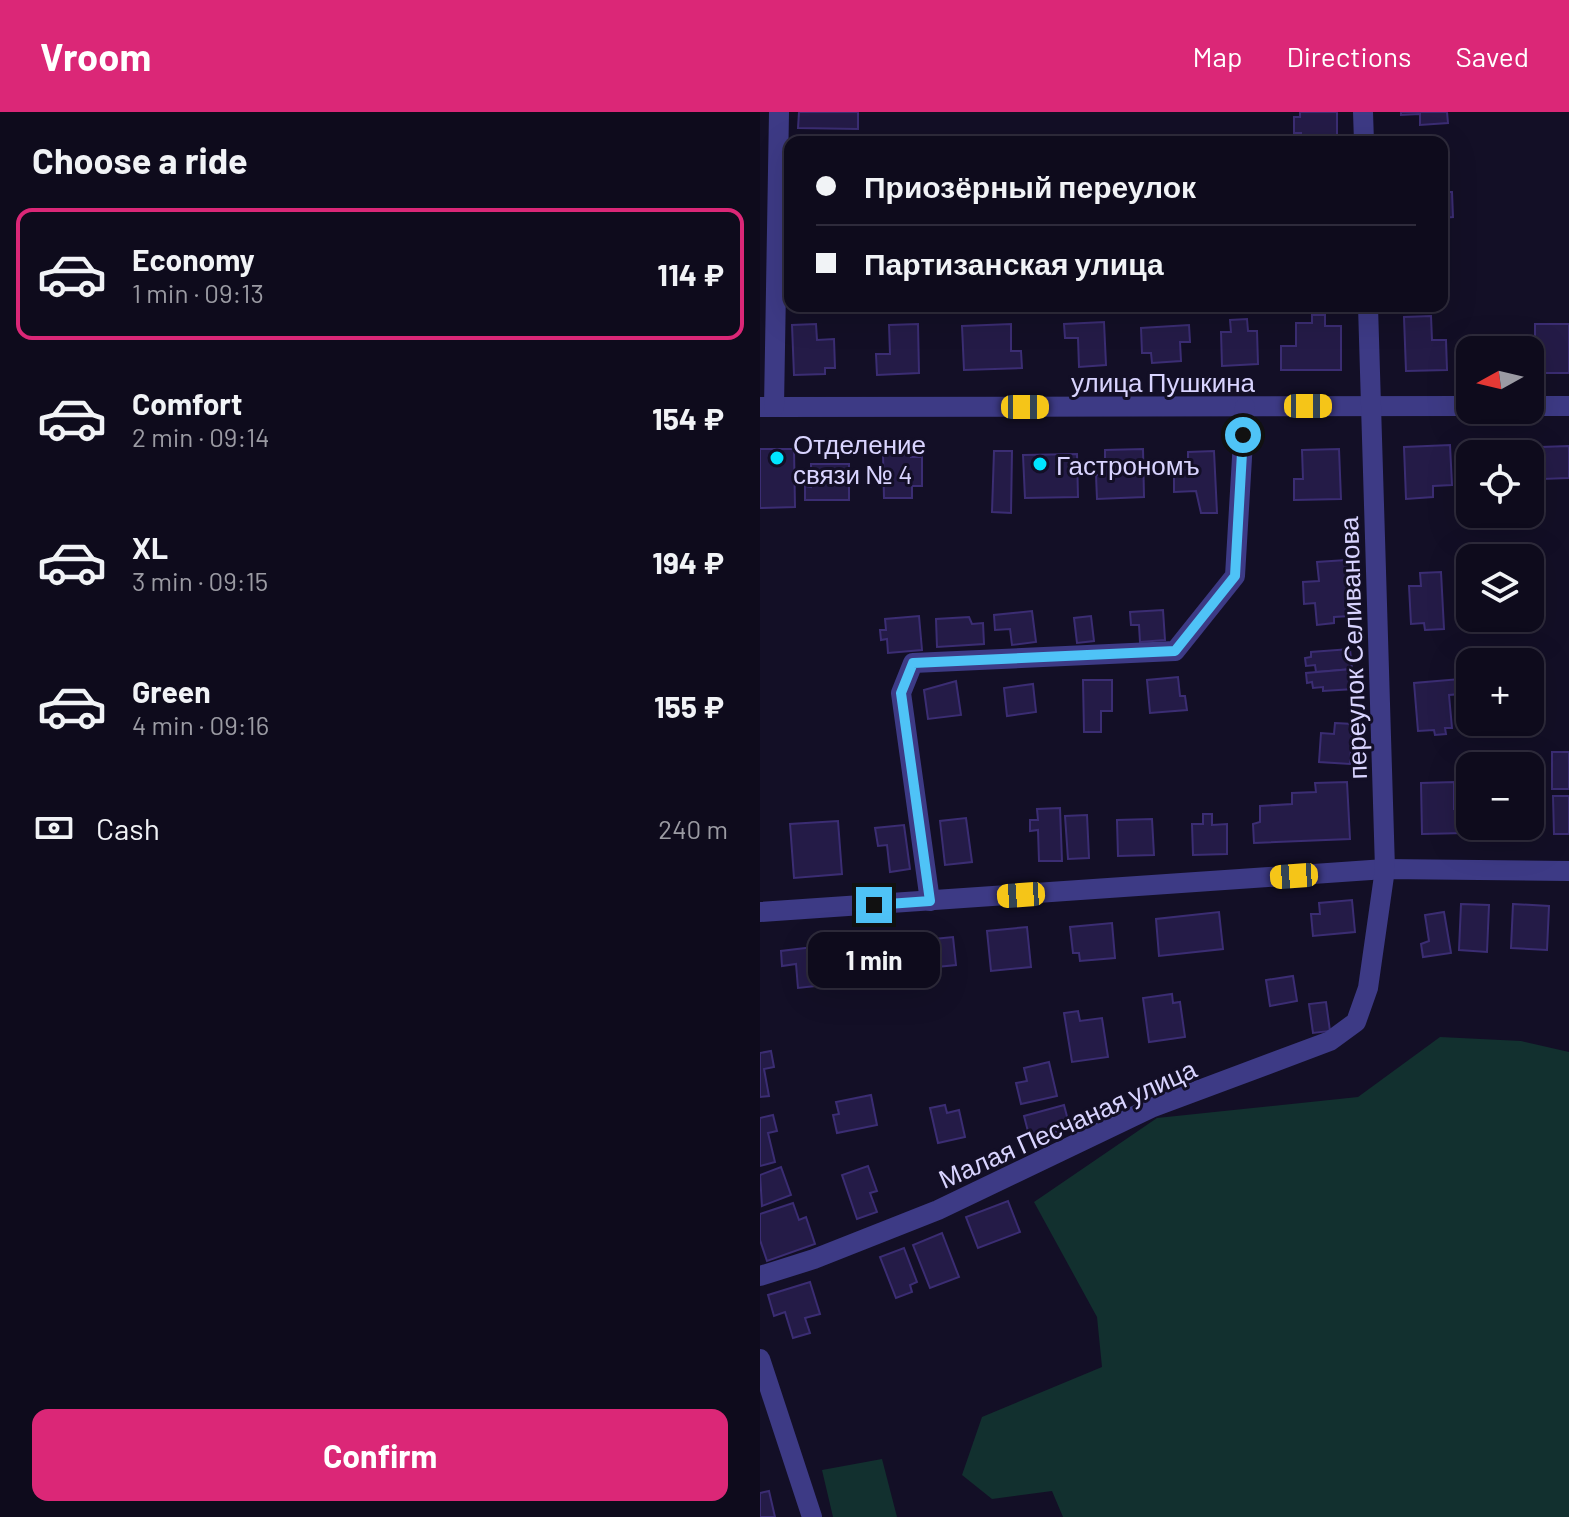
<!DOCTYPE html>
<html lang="en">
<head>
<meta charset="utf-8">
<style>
  body { margin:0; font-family:Barlow,sans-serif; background:#1c1929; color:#f1f3f6; height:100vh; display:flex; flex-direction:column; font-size:30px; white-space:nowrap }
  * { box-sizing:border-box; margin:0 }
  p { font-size:26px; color:#9b9ba3 }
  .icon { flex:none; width:44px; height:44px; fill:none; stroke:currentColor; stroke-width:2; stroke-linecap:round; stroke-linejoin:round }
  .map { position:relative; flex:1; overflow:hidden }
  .sheet { display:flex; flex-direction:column; background:#0e0b1c; width:760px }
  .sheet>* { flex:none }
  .guide { position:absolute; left:24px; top:24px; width:664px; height:176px; border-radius:16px; box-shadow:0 8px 32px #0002,0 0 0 2px #2e2b3b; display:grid; align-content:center; height:176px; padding:0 32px; background:#0e0b1c }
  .needle { width:52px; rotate:262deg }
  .buttons { position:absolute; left:696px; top:224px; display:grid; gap:16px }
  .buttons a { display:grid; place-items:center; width:88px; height:88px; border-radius:16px; background:#0e0b1c; box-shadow:0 8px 32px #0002,0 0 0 2px #2e2b3b; font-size:40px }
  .end { position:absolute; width:36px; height:36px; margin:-18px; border:10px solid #4fc3f7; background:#111; box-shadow:0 0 0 4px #111 }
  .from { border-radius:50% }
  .bubble { position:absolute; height:56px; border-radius:16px; background:#0e0b1c; box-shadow:0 8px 32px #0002,0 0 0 2px #2e2b3b; font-size:26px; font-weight:700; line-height:56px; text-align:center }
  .car { position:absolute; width:24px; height:48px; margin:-24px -12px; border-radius:10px; box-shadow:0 0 6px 2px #0007; background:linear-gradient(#f5c518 24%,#345 0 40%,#f5c518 0 76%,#345 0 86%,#f5c518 0) }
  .guide b { display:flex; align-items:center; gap:28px; height:76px; font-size:30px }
  .guide b+b { border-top:2px solid #2e2b3b }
  .guide i { width:20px; height:20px; background:#f1f3f6 }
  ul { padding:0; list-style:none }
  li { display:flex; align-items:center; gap:24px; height:132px; margin:0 16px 12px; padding:0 16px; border:4px solid transparent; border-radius:16px }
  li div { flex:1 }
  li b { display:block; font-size:30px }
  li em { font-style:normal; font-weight:700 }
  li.active { border-color:#db2777 }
  li>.icon { width:72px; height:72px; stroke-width:1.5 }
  h2 { padding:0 32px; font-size:36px; line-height:96px }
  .pay { display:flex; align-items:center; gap:20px; height:88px; padding:0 32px; font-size:30px }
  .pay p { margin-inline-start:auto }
  .primary-button { display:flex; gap:16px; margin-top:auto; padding:16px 32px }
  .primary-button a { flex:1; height:92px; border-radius:16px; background:#db2777; color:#fff; font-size:32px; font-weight:700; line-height:92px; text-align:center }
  header { display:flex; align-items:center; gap:48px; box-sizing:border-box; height:112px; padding:0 40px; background:#db2777; color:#fff }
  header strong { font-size:38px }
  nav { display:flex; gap:44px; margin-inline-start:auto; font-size:28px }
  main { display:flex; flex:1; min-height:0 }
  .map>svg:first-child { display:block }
  .green { fill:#12302f }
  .building { fill:#241b47; stroke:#3b2d73; stroke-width:2 }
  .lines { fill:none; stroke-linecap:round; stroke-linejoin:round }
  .minor { stroke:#3d3a85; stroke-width:20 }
  .route { stroke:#4fc3f7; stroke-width:10 }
  .poi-dot { fill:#00e5ff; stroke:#130f26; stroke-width:3 }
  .labels { text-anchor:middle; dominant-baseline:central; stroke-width:6; stroke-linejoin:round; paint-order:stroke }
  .street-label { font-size:26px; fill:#d9d4ff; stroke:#130f26 }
  .poi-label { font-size:26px; fill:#d9d4ff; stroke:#130f26; text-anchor:start }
</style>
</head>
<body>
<header>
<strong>Vroom</strong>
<nav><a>Map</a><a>Directions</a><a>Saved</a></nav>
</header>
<main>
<section class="sheet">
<h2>Choose a ride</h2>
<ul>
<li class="active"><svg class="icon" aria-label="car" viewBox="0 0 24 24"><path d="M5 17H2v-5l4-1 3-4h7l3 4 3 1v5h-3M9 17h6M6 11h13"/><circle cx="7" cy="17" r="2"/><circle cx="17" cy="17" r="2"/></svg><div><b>Economy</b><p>1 min · 09:13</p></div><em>114 ₽</em></li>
<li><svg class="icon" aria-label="car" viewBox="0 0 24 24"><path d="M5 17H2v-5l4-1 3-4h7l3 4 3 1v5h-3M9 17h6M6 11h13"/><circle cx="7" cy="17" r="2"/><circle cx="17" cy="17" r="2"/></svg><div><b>Comfort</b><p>2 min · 09:14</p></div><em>154 ₽</em></li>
<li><svg class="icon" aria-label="car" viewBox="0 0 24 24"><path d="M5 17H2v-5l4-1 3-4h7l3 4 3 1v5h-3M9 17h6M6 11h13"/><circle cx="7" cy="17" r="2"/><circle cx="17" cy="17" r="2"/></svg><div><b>XL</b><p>3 min · 09:15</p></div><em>194 ₽</em></li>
<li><svg class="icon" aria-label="car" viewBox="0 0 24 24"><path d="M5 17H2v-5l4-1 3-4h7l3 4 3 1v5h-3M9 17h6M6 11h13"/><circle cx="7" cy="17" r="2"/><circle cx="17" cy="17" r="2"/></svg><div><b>Green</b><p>4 min · 09:16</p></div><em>155 ₽</em></li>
</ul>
<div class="pay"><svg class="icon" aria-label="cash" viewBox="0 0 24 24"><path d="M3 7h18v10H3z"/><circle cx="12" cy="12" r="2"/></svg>Cash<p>240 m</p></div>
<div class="primary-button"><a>Confirm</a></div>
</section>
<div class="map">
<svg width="809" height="1405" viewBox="0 0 809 1405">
  <rect width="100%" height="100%" fill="#130f26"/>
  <g class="green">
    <polygon points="680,925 761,929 809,940 809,1405 303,1405 292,1379 232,1387 202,1363 222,1305 342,1255 337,1205 274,1090 397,1006 598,985"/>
    <polygon points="122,1347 137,1405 73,1405 62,1358"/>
  </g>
  <g class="building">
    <polygon points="39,0 98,0 98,17 38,16"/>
    <polygon points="540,0 577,0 577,30 541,30 541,21 534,21 534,5 540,5"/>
    <polygon points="641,0 687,0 688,11 660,13 660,2 641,3"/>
    <polygon points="682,80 692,80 693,105 682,106"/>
    <polygon points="552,203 565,203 565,214 581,214 581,258 521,258 521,234 536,234 536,211 552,211"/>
    <polygon points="671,204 672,228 686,228 687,258 646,259 644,205"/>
    <polygon points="487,207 488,219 497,219 498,252 462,254 461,220 471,220 470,208"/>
    <polygon points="344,210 346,253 319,255 318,226 305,226 304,212"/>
    <polygon points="56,212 57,228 74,227 75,256 65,256 65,262 34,263 32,213"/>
    <polygon points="158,212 159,261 117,263 116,242 130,242 129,213"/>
    <polygon points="251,212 251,239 261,239 262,256 204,258 202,214"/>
    <rect x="775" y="212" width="34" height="49"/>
    <polygon points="429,213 430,230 420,230 421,249 392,251 391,241 382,241 381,216"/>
    <polygon points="690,333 692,373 673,374 673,385 646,387 644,335"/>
    <polygon points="809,334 809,366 782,367 781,335"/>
    <polygon points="0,337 34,337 35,395 0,396"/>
    <polygon points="383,337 384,385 337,387 336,363 345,363 345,338"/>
    <polygon points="579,337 581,387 534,388 534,367 543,367 542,338"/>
    <polygon points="708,337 751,337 750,342 710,342 710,390"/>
    <polygon points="234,339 252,339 251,401 232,400"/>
    <polygon points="454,339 457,401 441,401 436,379 414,380 414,358 428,358 428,340"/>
    <polygon points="123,341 151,341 151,345 162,345 162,374 152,374 152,386 124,386"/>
    <polygon points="317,342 318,385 265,386 263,343"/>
    <polygon points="51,352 89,352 89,388 45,388 45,374 51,375"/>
    <polygon points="586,448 590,504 574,505 574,511 557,513 555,491 544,492 543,470 559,469 557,450"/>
    <polygon points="681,460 684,517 665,518 664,511 651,512 649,474 661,474 660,461"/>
    <polygon points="403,498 405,528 380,530 379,513 371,513 370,500"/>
    <polygon points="272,499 276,530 252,533 250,517 235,518 234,503"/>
    <polygon points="159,504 162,538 128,541 127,527 121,528 120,518 126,518 125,507"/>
    <polygon points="331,504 334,529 317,531 314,506"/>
    <polygon points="209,505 212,512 223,511 224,532 177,535 176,507"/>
    <polygon points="590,537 592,557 556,560 555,553 546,554 545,546 551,545 551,540"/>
    <polygon points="592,557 594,577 563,579 563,575 553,576 552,570 547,571 546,561"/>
    <polygon points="418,565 420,584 425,584 427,598 390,601 387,568"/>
    <polygon points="700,567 701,582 689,583 692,616 685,616 686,622 675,623 674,618 658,619 654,571"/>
    <polygon points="323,568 352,568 352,599 341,599 341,620 324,620"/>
    <polygon points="196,569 201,603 168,607 164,578"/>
    <polygon points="273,572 276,600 247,604 244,576"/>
    <polygon points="575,611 593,612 590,652 559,650 561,621 574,622"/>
    <rect x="792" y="640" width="17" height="37"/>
    <polygon points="587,670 590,727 494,731 493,712 500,710 500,694 532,692 532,681 556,680 555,671"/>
    <polygon points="694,670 694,697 704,697 705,721 662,722 661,671"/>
    <polygon points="793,684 809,684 809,722 794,722"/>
    <polygon points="300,696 302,749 279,749 278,718 270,719 270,708 278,708 277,697"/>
    <polygon points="443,702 452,702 452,713 467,712 467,742 433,743 432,712 443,712"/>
    <polygon points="327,703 329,746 308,747 305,704"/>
    <polygon points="206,706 212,750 185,753 180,709"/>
    <polygon points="392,707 394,743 358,744 357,708"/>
    <polygon points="78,709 82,762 34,766 30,712"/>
    <polygon points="144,713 150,757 130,760 127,733 118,734 115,716"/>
    <polygon points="733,714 767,714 767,725 734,727"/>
    <polygon points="592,788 595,820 553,824 551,802 560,802 559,791"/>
    <polygon points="701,792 729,793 727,840 699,838"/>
    <polygon points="753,792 789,794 787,838 751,836"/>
    <polygon points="459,800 463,837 399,844 396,807"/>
    <polygon points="684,800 691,841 663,845 661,832 669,829 665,803"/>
    <polygon points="352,811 355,846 320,849 319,841 313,841 310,815"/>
    <polygon points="267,815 271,855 231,859 227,819"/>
    <polygon points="193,825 196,853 167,856 164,828"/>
    <polygon points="88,829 131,829 132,859 89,860"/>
    <polygon points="70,833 74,872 38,876 36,852 22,854 21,839"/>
    <polygon points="533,864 537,889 510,894 506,868"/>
    <polygon points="412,882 413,891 420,890 425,925 389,930 383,886"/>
    <polygon points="566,890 570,919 553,921 549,892"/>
    <polygon points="318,899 320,909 342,906 348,945 312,950 304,901"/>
    <polygon points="11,939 14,955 4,957 9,984 0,985 0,941"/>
    <polygon points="289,950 297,984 261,992 256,971 267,969 264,956"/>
    <polygon points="111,983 117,1013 77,1021 73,1003 79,1002 76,990"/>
    <polygon points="185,993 187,1001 199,998 205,1025 178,1031 170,996"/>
    <polygon points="304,993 310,1016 270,1027 264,1004"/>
    <polygon points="13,1003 17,1019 8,1021 15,1050 0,1054 0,1006"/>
    <polygon points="108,1054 117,1079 110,1081 117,1100 97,1107 82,1063"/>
    <polygon points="21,1055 31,1083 2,1094 0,1063"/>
    <polygon points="248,1089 260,1120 218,1136 206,1105"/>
    <polygon points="33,1091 39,1108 46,1105 55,1132 7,1149 0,1128 0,1102"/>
    <polygon points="182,1121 199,1165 170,1176 153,1133"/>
    <polygon points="144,1136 157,1170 150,1173 152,1180 136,1186 120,1145"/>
    <polygon points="50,1170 60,1202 45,1206 50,1221 33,1226 25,1200 14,1204 8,1183"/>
    <polygon points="9,1379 15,1405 0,1405 0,1381"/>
  </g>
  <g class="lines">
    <g class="minor">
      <polyline points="603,0 604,30"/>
      <polyline points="770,294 809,294"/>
      <polyline points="0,295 710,294"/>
      <polyline points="14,295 19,0"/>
      <polyline points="170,789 141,581 153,551 415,539 475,464 485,295"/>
      <polyline points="0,800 625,757 809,759"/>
      <polyline points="0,1164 54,1147 178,1098 391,996 570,929 596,910 608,876 625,757 608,194"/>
      <polyline points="0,1247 52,1405"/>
    </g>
  </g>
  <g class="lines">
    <polyline class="route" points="114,793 170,789 141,581 153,551 415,539 475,464 483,323"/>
  </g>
  <g class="poi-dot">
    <circle cx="17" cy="346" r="8"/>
    <circle cx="280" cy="352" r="8"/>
  </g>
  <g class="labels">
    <g class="street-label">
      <text x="403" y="269">улица Пушкина</text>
      <text transform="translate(592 536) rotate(-92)">переулок Селиванова</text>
      <text transform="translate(307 1011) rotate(-24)">Малая Песчаная улица</text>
    </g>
    <g class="poi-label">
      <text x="33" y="331">Отделение<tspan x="33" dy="30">связи № 4</tspan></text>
      <text x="296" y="352">Гастрономъ</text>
    </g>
  </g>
</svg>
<div class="buttons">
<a><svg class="needle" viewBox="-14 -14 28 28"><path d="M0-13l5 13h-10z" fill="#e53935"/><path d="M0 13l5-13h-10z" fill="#9b9ba3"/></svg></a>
<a><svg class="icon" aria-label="locate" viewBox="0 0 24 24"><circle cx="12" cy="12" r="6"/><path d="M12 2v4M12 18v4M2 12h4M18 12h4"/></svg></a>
<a><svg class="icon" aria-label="layers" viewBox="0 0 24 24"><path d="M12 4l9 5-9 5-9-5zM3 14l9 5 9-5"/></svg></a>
<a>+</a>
<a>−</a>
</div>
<i class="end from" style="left:483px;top:323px"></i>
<i class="end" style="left:114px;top:793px"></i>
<div class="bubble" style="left:48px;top:820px;width:132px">1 min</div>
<i class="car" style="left:548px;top:294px;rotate:90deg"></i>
<i class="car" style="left:265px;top:295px;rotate:90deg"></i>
<i class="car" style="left:534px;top:764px;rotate:266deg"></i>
<i class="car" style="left:261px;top:783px;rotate:266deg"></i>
<div class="guide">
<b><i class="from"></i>Приозёрный переулок</b>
<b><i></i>Партизанская улица</b>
</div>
</div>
</main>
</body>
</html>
